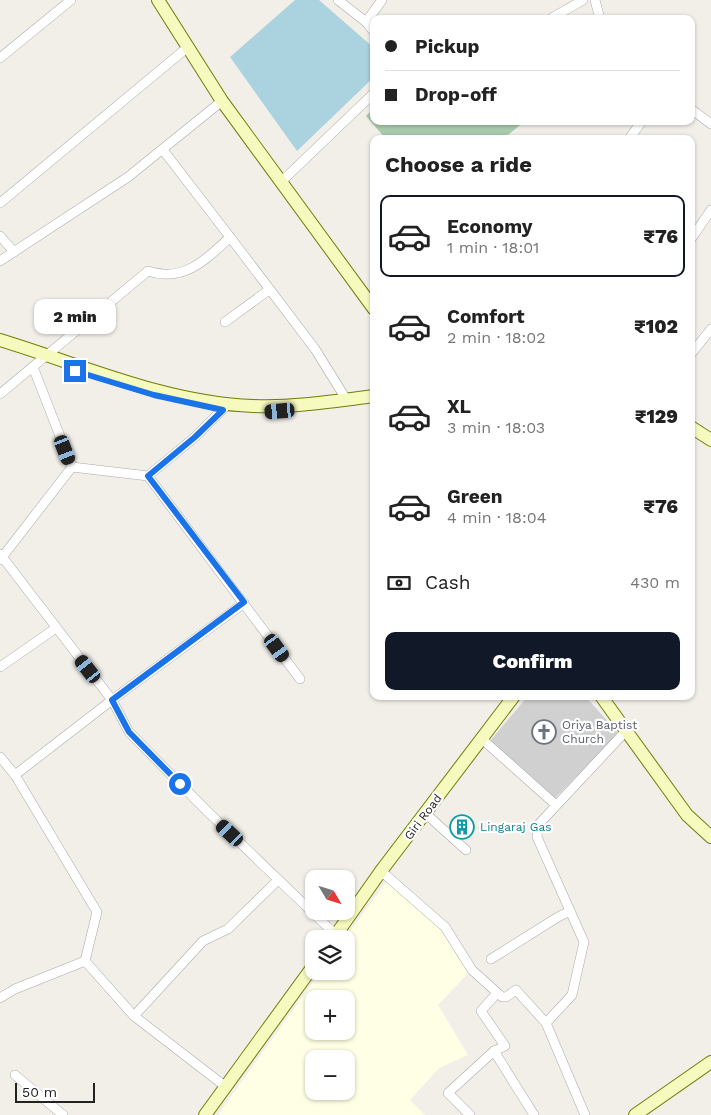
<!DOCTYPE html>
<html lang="en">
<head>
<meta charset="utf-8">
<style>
  body { margin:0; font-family:"Work Sans",sans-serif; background:#f6f6f6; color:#222; height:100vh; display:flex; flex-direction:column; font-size:19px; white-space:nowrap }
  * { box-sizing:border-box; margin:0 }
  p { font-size:16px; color:#767676 }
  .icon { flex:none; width:28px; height:28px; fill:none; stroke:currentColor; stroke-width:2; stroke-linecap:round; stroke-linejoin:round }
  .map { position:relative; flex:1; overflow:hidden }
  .details { position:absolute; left:370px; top:135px; width:325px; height:565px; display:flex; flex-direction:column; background:#fff; border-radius:10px; box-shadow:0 1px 4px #0004 }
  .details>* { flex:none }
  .top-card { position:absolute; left:370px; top:15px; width:325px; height:110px; border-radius:10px; box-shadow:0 1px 4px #0004; display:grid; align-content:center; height:110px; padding:0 15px; background:#fff }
  .needle { width:32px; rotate:128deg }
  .fabs { position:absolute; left:305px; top:870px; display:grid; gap:10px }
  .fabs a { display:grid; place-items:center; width:50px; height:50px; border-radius:10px; background:#fff; box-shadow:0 1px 4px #0004; font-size:25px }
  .scale { position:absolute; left:15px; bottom:12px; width:80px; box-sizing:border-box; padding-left:5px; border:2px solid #222; border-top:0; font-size:14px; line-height:18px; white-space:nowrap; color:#222; -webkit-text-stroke:4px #fff; paint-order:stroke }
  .end { position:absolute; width:22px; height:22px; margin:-11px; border:6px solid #1a73e8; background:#fff; box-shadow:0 0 0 2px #fff }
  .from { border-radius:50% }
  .bubble { position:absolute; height:35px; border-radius:10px; background:#fff; box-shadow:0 1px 4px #0004; font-size:16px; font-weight:800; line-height:35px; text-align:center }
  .car { position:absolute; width:15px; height:30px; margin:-15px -8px; border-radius:6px; box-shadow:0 0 4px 1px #0007; background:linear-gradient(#222 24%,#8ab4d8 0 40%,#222 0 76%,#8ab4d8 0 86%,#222 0) }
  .top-card b { display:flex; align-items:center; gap:18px; height:48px; font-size:19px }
  .top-card b+b { border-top:1px solid #e0e0e0 }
  .top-card i { width:12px; height:12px; background:#222 }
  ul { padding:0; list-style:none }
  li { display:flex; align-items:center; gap:15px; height:82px; margin:0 10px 8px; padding:0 5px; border:2px solid transparent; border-radius:10px }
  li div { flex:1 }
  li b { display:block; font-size:19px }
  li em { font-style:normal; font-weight:800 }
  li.on { border-color:#111827 }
  li>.icon { width:45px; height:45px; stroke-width:1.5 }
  h2 { padding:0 15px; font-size:22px; line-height:60px }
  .pay { display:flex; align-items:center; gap:12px; height:55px; padding:0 15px; font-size:19px }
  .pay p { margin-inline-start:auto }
  .primary-button { display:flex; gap:10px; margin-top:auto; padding:10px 15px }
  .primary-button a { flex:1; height:58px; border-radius:10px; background:#111827; color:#fff; font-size:20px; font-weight:800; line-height:58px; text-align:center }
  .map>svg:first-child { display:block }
  .education { fill:#ffffe5; fill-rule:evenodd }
  .religious { fill:#d0d0d0 }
  .cemetery { fill:#aacbaf }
  .water { fill:#aad3df }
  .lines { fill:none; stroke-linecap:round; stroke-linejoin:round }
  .street-casing { stroke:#a9a9a9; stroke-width:10 }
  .secondary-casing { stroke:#707d05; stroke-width:14 }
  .street { stroke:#fff; stroke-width:9 }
  .secondary { stroke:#f7fabf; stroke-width:12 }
  .route { stroke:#1a73e8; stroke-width:6 }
  .labels { text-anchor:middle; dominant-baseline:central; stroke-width:4.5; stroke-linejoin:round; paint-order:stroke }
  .worship-label { font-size:12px; fill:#5b616d; stroke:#fff; text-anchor:start }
  .street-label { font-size:12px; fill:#222; stroke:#fff }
  .culture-label { font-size:12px; fill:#0d838f; stroke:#fff; text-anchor:start }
</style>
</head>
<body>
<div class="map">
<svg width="711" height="1115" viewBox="0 0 711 1115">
  <rect width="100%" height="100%" fill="#f2efe9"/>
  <path class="education" d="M388,880l56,50 26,41 -32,34 30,50 -29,13 -29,32 15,15h-207l103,-144h25v-32h-2zM314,999h32v32h-32zM314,1059h32v32h-32z"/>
  <polygon class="religious" points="528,696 585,696 619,734 554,799 490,741"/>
  <polygon class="cemetery" points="374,108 374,121 525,121 503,139 386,139 366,116"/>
  <polygon class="water" points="295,0 319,0 374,48 374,77 297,151 230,57"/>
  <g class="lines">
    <g class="street-casing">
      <g id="street">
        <polyline points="338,0 366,22 374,32"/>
        <polyline points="595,0 600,19"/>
        <polyline points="550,19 583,0"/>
        <polyline points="366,22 382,0"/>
        <polyline points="0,58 71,0"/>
        <polyline points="691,109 711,124"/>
        <polyline points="629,139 642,121"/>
        <polyline points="163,150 230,237"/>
        <polyline points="281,182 374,93"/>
        <polyline points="0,203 188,47"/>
        <polyline points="0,236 14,252"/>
        <polyline points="691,239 711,210"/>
        <polyline points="0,261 128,177 222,101"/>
        <polyline points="225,322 269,290"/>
        <polyline points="691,354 711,329"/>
        <polyline points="33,367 72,467"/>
        <path d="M0,394l148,-123c35,12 58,-11 82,-34l85,112 31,50"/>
        <polyline points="72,467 148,476 195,437 228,404"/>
        <polyline points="148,476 300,679"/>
        <polyline points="0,554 112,700 129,732 206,810 336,935"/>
        <polyline points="0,560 72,467"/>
        <polyline points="0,667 56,628"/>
        <polyline points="482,739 556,805"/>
        <polyline points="0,757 15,775 97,912 85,961 134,1016 226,1087"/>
        <polyline points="15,775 112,700 244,603"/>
        <polyline points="425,813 466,850"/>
        <polyline points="381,871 445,927 472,970 502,997 506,997 516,990 546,1023 585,1115"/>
        <polyline points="491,959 558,917 570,911"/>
        <polyline points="0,998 15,989 85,961"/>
        <polyline points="134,1016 203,941 228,929 278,880"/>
        <polyline points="546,1023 572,995 584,942 537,837 538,825 625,732"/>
        <polyline points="494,1051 534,1115"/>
        <polyline points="15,1075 63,1115"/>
        <polyline points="470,1115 448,1093 494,1051 505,1046 481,1011 497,993"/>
      </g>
    </g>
    <g class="secondary-casing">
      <g id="secondary">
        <polyline points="158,0 222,101 374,309"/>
        <path d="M0,340c82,25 166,63 253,66 38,2 83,-5 121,-10"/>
        <polyline points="691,427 711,440"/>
        <polyline points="601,696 687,815 711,837"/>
        <polyline points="333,939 381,871 514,696"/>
        <polyline points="205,1115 314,965"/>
        <polyline points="635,1115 711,1062"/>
      </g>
    </g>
    <use href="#street" class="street"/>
    <use href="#secondary" class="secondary"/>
  </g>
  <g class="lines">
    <polyline class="route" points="75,371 154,395 223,410 195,437 148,476 244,602 112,700 129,732 180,784"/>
  </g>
  <defs>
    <g id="church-ring" transform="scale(1.25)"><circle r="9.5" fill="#fff" stroke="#6b7280" stroke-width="1.5"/><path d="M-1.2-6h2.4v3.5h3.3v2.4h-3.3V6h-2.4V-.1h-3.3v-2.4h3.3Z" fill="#6b7280"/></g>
    <g id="building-ring" transform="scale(1.25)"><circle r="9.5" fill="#fff" stroke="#0f9aa8" stroke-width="1.5"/><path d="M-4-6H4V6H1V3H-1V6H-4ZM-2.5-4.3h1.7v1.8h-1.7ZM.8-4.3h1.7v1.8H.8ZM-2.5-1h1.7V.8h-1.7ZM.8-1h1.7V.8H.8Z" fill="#0f9aa8"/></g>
  </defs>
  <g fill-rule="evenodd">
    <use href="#church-ring" x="544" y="732"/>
    <use href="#building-ring" x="462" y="827"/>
  </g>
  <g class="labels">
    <g class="worship-label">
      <text x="562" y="725">Oriya Baptist<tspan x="562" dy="14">Church</tspan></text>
    </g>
    <g class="street-label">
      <text transform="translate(423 817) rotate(-53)">Giri Road</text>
    </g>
    <g class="culture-label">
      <text x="480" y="827">Lingaraj Gas</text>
    </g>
  </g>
</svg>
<div class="fabs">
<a><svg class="needle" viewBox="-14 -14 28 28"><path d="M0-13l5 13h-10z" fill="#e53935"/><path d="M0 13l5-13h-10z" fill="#767676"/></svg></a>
<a><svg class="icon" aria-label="layers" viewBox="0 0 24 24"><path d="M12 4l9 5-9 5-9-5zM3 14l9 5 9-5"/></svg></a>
<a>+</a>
<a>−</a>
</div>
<div class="scale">50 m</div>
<i class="end from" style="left:180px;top:784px"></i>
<i class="end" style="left:75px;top:371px"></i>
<div class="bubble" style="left:34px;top:299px;width:82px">2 min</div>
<i class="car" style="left:280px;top:411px;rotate:265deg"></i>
<i class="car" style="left:65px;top:450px;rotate:159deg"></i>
<i class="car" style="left:277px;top:648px;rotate:144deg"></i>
<i class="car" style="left:88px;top:669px;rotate:322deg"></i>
<i class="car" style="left:230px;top:833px;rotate:313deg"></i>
<div class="top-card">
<b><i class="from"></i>Pickup</b>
<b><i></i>Drop-off</b>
</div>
<section class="details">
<h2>Choose a ride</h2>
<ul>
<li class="on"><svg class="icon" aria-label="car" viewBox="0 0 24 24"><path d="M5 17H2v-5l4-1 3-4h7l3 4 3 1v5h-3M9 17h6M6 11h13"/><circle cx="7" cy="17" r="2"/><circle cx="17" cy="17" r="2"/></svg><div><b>Economy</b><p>1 min · 18:01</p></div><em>₹76</em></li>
<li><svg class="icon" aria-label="car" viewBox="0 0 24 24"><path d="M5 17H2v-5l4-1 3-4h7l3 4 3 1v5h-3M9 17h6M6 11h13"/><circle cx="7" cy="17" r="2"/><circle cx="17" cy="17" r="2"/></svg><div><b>Comfort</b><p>2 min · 18:02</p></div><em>₹102</em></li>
<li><svg class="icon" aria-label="car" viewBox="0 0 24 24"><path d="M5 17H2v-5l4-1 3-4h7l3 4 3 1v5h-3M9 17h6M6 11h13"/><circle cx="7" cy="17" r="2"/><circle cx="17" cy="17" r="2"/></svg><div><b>XL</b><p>3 min · 18:03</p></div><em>₹129</em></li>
<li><svg class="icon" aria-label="car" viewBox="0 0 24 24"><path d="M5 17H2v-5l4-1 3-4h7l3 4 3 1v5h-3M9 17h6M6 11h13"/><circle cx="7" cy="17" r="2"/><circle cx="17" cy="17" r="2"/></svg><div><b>Green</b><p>4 min · 18:04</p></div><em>₹76</em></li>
</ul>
<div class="pay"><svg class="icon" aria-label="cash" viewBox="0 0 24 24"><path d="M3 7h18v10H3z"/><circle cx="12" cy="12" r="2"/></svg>Cash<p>430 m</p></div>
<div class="primary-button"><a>Confirm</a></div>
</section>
</div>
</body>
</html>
